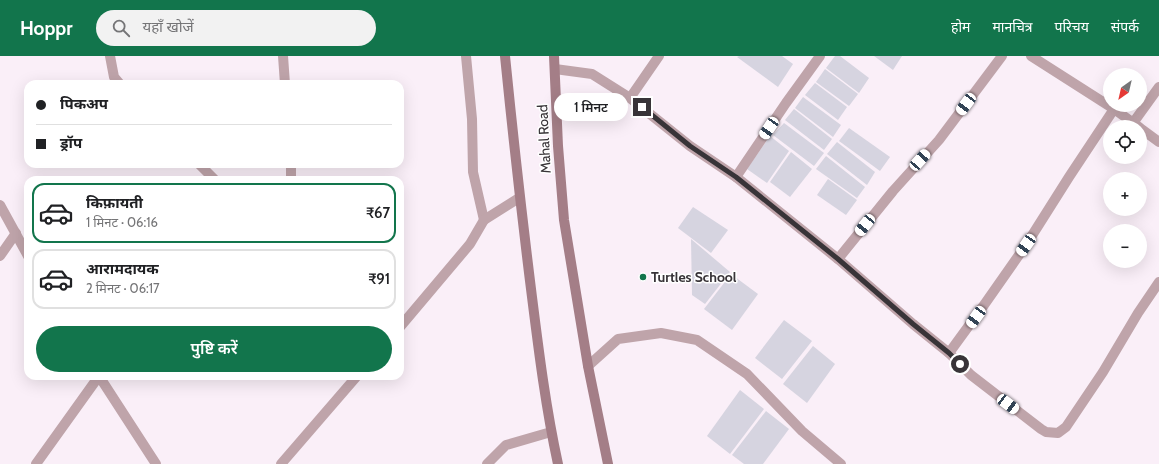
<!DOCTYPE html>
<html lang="hi">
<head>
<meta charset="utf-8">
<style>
  body { margin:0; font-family:Cabin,"Noto Sans Devanagari",sans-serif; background:#f2f2f2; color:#202124; height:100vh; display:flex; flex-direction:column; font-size:15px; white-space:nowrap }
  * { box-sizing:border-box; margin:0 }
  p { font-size:13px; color:#757577 }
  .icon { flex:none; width:22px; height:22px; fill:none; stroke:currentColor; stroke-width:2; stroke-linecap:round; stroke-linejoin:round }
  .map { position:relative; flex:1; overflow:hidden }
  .sheet { position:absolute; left:24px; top:120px; width:380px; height:204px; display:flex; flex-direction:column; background:#fff; border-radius:12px; box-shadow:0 4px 16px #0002 }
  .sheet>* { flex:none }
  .top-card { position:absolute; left:24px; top:24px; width:380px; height:88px; border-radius:12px; box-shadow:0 4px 16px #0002; display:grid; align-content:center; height:88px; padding:0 12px; background:#fff }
  .needle { width:26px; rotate:214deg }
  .tools { position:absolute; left:1103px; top:12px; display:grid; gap:8px }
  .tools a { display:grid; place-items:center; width:44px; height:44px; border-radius:50%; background:#fff; box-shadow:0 4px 16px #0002; font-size:20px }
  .end { position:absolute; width:18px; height:18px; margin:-9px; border:5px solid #383438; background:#fff; box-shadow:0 0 0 2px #fff }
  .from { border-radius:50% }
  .bubble { position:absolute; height:28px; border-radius:14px; background:#fff; box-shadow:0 4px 16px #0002; font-size:13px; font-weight:600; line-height:28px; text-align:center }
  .car { position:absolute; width:12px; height:24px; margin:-12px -6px; border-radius:5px; box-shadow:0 0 3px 1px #0007; background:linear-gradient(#fff 24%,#345 0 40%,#fff 0 76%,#345 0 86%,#fff 0) }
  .top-card b { display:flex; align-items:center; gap:14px; height:38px; font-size:15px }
  .top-card b+b { border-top:1px solid #e0e0e0 }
  .top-card i { width:10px; height:10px; background:#202124 }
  ul { padding:7px 0 0; list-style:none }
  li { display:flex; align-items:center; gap:12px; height:60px; margin:0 8px 6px; padding:0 4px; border:2px solid #e0e0e0; border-radius:12px }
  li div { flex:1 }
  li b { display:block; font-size:15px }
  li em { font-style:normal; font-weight:600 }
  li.active { border-color:#12754c }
  li>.icon { width:36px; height:36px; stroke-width:1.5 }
  .cta { display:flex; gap:8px; margin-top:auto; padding:8px 12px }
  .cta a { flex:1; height:46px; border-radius:24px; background:#12754c; color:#fff; font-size:16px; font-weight:600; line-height:46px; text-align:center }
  header { display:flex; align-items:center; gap:24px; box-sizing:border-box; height:56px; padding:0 20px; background:#12754c; color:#fff }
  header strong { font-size:19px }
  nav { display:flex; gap:22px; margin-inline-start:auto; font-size:14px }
  .search { width:280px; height:36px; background:#f2f2f2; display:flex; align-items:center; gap:10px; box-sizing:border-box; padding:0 14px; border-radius:22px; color:#757577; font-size:15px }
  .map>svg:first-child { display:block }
  .building { fill:#d6d4e0 }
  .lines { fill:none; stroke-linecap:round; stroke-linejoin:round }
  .minor { stroke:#bfa4aa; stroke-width:10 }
  .tertiary { stroke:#bfa4aa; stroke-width:10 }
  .secondary { stroke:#a47e87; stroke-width:10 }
  .route { stroke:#383438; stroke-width:5 }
  .poi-dot { fill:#12754c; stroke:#fff; stroke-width:1.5 }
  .labels { text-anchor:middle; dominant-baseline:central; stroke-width:3; stroke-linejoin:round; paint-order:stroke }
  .street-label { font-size:14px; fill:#383438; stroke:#fff }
  .poi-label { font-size:14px; font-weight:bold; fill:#383438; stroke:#fff; text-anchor:start }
</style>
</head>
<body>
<header>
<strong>Hoppr</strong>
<div class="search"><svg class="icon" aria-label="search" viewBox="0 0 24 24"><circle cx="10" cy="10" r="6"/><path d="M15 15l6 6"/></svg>यहाँ खोजें</div>
<nav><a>होम</a><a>मानचित्र</a><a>परिचय</a><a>संपर्क</a></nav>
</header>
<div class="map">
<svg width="1159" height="408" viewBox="0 0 1159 408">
  <rect width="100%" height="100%" fill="#faeff8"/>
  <g class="building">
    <polygon points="739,0 782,0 793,8 778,31 737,1"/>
    <polygon points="835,0 840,0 869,22 859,37 826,12"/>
    <polygon points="874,0 902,0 893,14"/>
    <polygon points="825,13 858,38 849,50 816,26"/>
    <polygon points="815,27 847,51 838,64 805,39"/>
    <polygon points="803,41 841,69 833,81 795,52"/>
    <polygon points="794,53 832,83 824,94 785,64"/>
    <polygon points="784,67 824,97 814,110 773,79"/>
    <polygon points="849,72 890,101 880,115 839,85"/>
    <polygon points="770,80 789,95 767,127 747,113"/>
    <polygon points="837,86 875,116 867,129 827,98"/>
    <polygon points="791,96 812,113 790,141 770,126"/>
    <polygon points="826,100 865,131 857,142 816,113"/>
    <polygon points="828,123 857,144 846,159 817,139"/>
    <polygon points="693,151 728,174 711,197 678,172"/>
    <polygon points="691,183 730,216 705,248 692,239"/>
    <polygon points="731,218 758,238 732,274 704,253"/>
    <polygon points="784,264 812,285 782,323 755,302"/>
    <polygon points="813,290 835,308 807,347 783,328"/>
    <polygon points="740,334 764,353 730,398 707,380"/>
    <polygon points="766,355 789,373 763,408 744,408 732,399"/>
  </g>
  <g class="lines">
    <g class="minor">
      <polyline points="283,0 285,28"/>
      <polyline points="1031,0 1114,53 1139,71"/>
      <polyline points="555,13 592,18 630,42 659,0"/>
      <polyline points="630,42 690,90 736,121 838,203 913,268 949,297 971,319 1041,373 1046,376 1058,377 1066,371 1103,316 1138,257 1159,226"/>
      <polyline points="1133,67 1159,31"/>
      <polyline points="1140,72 1159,86"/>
      <polyline points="736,121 786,47 820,0"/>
      <polyline points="291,124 291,108"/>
      <polyline points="0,149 28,200"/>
      <polyline points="0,200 16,177"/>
      <polyline points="838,203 893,135 939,84 1002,0"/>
      <polyline points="949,297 984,249 1026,189 1069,121 1114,53"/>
      <polyline points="588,310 618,283 661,277 697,284 747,318 802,375 841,408"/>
      <polyline points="99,320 156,408"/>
      <polyline points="36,408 99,320"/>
      <polyline points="487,408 506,389 551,376"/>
    </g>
    <g class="tertiary">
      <polyline points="110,0 114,21 120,28"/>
      <polyline points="466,0 472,63 473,116 484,164"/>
      <polyline points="199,108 215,124"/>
      <polyline points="400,271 470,188 484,164 519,142"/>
      <polyline points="281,408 357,320"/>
    </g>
    <g class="secondary">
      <path d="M505,0c8,80 17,161 27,241 7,56 14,112 26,167"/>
      <polyline points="554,0 558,90 564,164 588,310 608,408"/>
    </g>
  </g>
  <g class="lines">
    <polyline class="route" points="642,51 690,90 736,121 838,203 913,268 949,297 960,308"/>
  </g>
  <circle class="poi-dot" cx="643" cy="221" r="4"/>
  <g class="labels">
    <g class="street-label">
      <text transform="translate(544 83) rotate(-93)">Mahal Road</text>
    </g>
    <g class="poi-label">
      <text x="651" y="221">Turtles School</text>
    </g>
  </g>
</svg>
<div class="tools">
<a><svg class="needle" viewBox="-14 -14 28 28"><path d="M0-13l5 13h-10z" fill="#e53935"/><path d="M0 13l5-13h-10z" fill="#757577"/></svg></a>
<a><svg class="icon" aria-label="locate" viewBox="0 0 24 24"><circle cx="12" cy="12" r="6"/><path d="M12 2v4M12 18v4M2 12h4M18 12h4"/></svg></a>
<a>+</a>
<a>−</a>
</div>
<i class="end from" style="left:960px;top:308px"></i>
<i class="end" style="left:642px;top:51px"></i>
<div class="bubble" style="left:554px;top:37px;width:74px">1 मिनट</div>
<i class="car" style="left:966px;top:48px;rotate:217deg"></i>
<i class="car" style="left:769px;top:72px;rotate:214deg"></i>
<i class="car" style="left:920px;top:104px;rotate:42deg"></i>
<i class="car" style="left:865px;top:169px;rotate:219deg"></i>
<i class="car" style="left:1026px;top:189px;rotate:215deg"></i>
<i class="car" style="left:976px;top:261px;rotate:216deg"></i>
<i class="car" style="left:1008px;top:348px;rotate:127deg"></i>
<div class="top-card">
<b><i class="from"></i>पिकअप</b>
<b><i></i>ड्रॉप</b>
</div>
<section class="sheet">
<ul>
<li class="active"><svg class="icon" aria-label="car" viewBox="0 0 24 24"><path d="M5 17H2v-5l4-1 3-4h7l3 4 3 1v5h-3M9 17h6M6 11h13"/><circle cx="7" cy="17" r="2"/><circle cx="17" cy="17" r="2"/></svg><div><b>किफ़ायती</b><p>1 मिनट · 06:16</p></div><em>₹67</em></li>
<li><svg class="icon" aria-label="car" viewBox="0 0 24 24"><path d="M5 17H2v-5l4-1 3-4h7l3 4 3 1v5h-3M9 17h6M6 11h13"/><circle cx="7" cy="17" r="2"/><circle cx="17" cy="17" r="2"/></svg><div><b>आरामदायक</b><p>2 मिनट · 06:17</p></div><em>₹91</em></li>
</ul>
<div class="cta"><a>पुष्टि करें</a></div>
</section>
</div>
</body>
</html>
